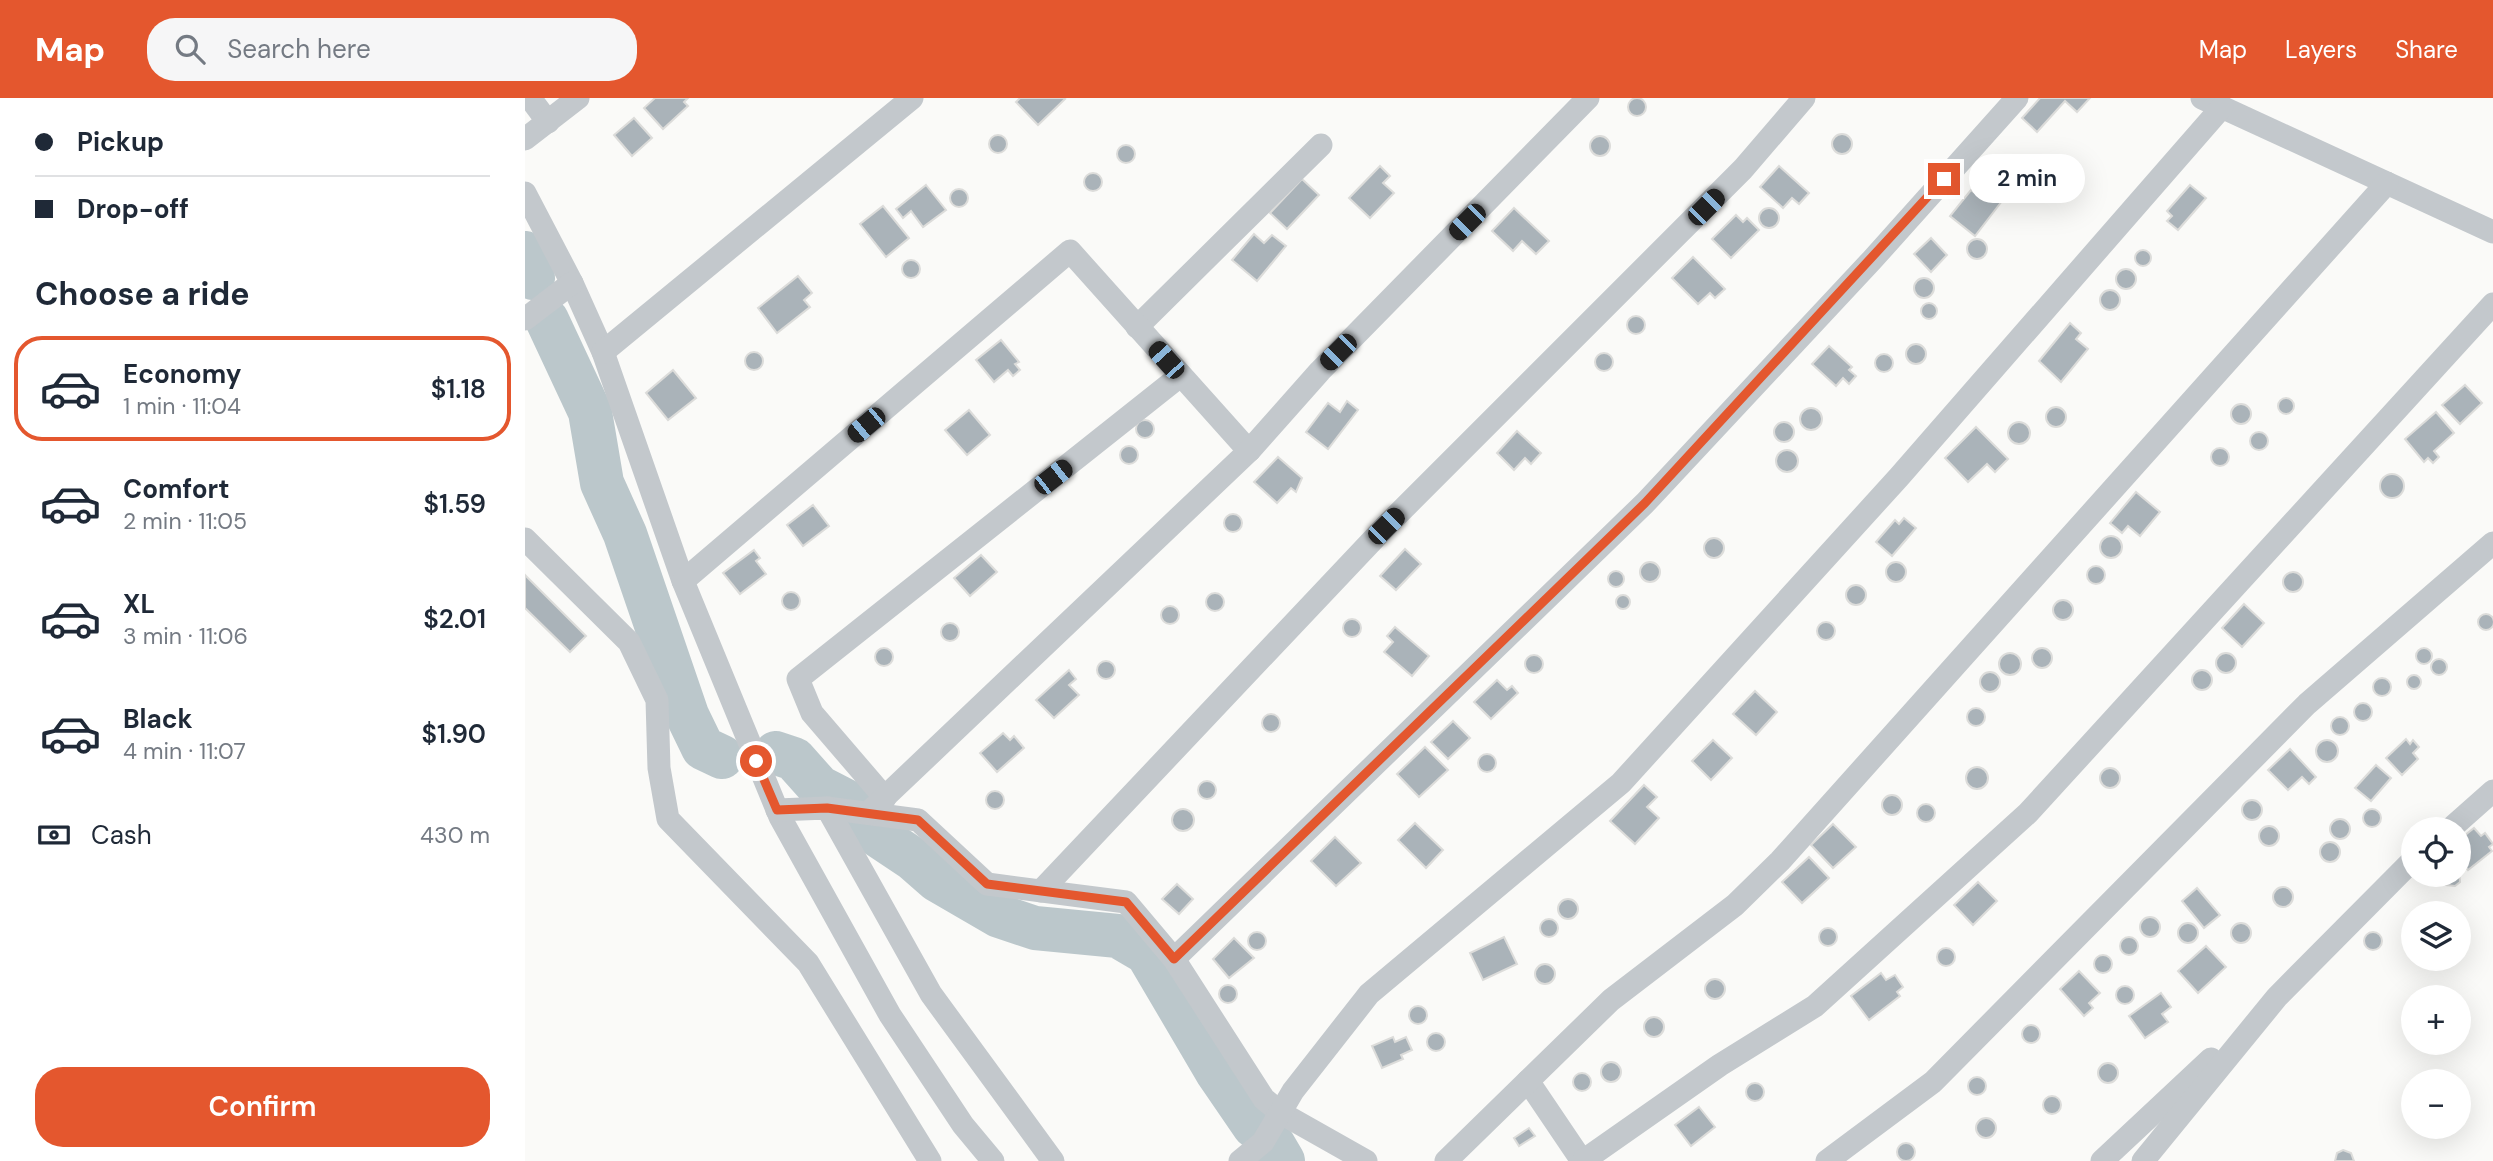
<!DOCTYPE html>
<html lang="en">
<head>
<meta charset="utf-8">
<style>
  body { margin:0; font-family:"DM Sans",sans-serif; background:#f6f6f7; color:#1f2937; height:100vh; display:flex; flex-direction:column; font-size:26px; white-space:nowrap }
  * { box-sizing:border-box; margin:0 }
  p { font-size:23px; color:#747a83 }
  .icon { flex:none; width:38px; height:38px; fill:none; stroke:currentColor; stroke-width:2; stroke-linecap:round; stroke-linejoin:round }
  .map { position:relative; flex:1; overflow:hidden }
  .details { display:flex; flex-direction:column; background:#fff; width:525px }
  .details>* { flex:none }
  .hud { display:grid; align-content:center; height:154px; padding:0 35px; background:#fff }
  .controls { position:absolute; left:1876px; top:719px; display:grid; gap:14px }
  .controls a { display:grid; place-items:center; width:70px; height:70px; border-radius:50%; background:#fff; box-shadow:0 7px 28px #0002; font-size:35px }
  .end { position:absolute; width:32px; height:32px; margin:-16px; border:9px solid #e4572e; background:#fff; box-shadow:0 0 0 4px #fff }
  .from { border-radius:50% }
  .bubble { position:absolute; height:49px; border-radius:24px; background:#fff; box-shadow:0 7px 28px #0002; font-size:23px; font-weight:600; line-height:49px; text-align:center }
  .car { position:absolute; width:21px; height:42px; margin:-21px -10px; border-radius:9px; box-shadow:0 0 5px 2px #0007; background:linear-gradient(#222 24%,#8ab4d8 0 40%,#222 0 76%,#8ab4d8 0 86%,#222 0) }
  .hud b { display:flex; align-items:center; gap:24px; height:66px; font-size:26px }
  .hud b+b { border-top:2px solid #e0e1e3 }
  .hud i { width:18px; height:18px; background:#1f2937 }
  ul { padding:0; list-style:none }
  li { display:flex; align-items:center; gap:21px; height:105px; margin:0 14px 10px; padding:0 21px; border:4px solid transparent; border-radius:28px }
  li div { flex:1 }
  li b { display:block; font-size:26px }
  li em { font-style:normal; font-weight:600 }
  li.active { border-color:#e4572e }
  li>.icon { width:63px; height:63px; stroke-width:1.5 }
  h2 { padding:0 35px; font-size:32px; line-height:84px }
  .pay { display:flex; align-items:center; gap:18px; height:77px; padding:0 35px; font-size:26px }
  .pay p { margin-inline-start:auto }
  .action { display:flex; gap:14px; margin-top:auto; padding:14px 35px }
  .action a { flex:1; height:80px; border-radius:28px; background:#e4572e; color:#fff; font-size:28px; font-weight:600; line-height:80px; text-align:center }
  header { display:flex; align-items:center; gap:42px; box-sizing:border-box; height:98px; padding:0 35px; background:#e4572e; color:#fff }
  header strong { font-size:33px }
  nav { display:flex; gap:38px; margin-inline-start:auto; font-size:24px }
  .search { width:490px; height:63px; background:#f6f6f7; display:flex; align-items:center; gap:18px; box-sizing:border-box; padding:0 24px; border-radius:28px; color:#747a83; font-size:26px }
  main { display:flex; flex:1; min-height:0 }
  .map>svg:first-child { display:block }
  .lines { fill:none; stroke-linecap:round; stroke-linejoin:round }
  .river { stroke:#bbc7cb; stroke-width:44 }
  .building { fill:#aab3b9; stroke:#dcdcda; stroke-width:2 }
  .minor { stroke:#c3c8cc; stroke-width:23 }
  .route { stroke:#e4572e; stroke-width:9 }
</style>
</head>
<body>
<header>
<strong>Map</strong>
<div class="search"><svg class="icon" aria-label="search" viewBox="0 0 24 24"><circle cx="10" cy="10" r="6"/><path d="M15 15l6 6"/></svg>Search here</div>
<nav><a>Map</a><a>Layers</a><a>Share</a></nav>
</header>
<main>
<section class="details">
<div class="hud">
<b><i class="from"></i>Pickup</b>
<b><i></i>Drop-off</b>
</div>
<h2>Choose a ride</h2>
<ul>
<li class="active"><svg class="icon" aria-label="car" viewBox="0 0 24 24"><path d="M5 17H2v-5l4-1 3-4h7l3 4 3 1v5h-3M9 17h6M6 11h13"/><circle cx="7" cy="17" r="2"/><circle cx="17" cy="17" r="2"/></svg><div><b>Economy</b><p>1 min · 11:04</p></div><em>$1.18</em></li>
<li><svg class="icon" aria-label="car" viewBox="0 0 24 24"><path d="M5 17H2v-5l4-1 3-4h7l3 4 3 1v5h-3M9 17h6M6 11h13"/><circle cx="7" cy="17" r="2"/><circle cx="17" cy="17" r="2"/></svg><div><b>Comfort</b><p>2 min · 11:05</p></div><em>$1.59</em></li>
<li><svg class="icon" aria-label="car" viewBox="0 0 24 24"><path d="M5 17H2v-5l4-1 3-4h7l3 4 3 1v5h-3M9 17h6M6 11h13"/><circle cx="7" cy="17" r="2"/><circle cx="17" cy="17" r="2"/></svg><div><b>XL</b><p>3 min · 11:06</p></div><em>$2.01</em></li>
<li><svg class="icon" aria-label="car" viewBox="0 0 24 24"><path d="M5 17H2v-5l4-1 3-4h7l3 4 3 1v5h-3M9 17h6M6 11h13"/><circle cx="7" cy="17" r="2"/><circle cx="17" cy="17" r="2"/></svg><div><b>Black</b><p>4 min · 11:07</p></div><em>$1.90</em></li>
</ul>
<div class="pay"><svg class="icon" aria-label="cash" viewBox="0 0 24 24"><path d="M3 7h18v10H3z"/><circle cx="12" cy="12" r="2"/></svg>Cash<p>430 m</p></div>
<div class="action"><a>Confirm</a></div>
</section>
<div class="map">
<svg width="1968" height="1063" viewBox="0 0 1968 1063">
  <rect width="100%" height="100%" fill="#fafaf8"/>
  <g class="lines">
    <g class="river">
      <polyline points="0,155 8,180"/>
      <polyline points="22,222 65,314 77,385 100,436 162,617 178,650 197,659"/>
      <polyline points="251,655 269,661 294,689 327,706"/>
      <polyline points="340,729 388,761 412,782 474,818 510,830 593,838 622,855 692,974 729,1028"/>
      <polyline points="748,1046 758,1063"/>
    </g>
  </g>
  <g class="building">
    <circle cx="1112" cy="9" r="9"/>
    <polygon points="130,0 163,0 159,4 163,8 138,31 119,10"/>
    <polygon points="495,0 538,0 540,1 513,27 491,4"/>
    <polygon points="1515,0 1565,0 1552,14 1540,3 1512,34 1497,20"/>
    <polygon points="109,20 127,40 107,58 89,37"/>
    <circle cx="1317" cy="46" r="10"/>
    <circle cx="473" cy="46" r="9"/>
    <circle cx="1075" cy="48" r="10"/>
    <circle cx="601" cy="56" r="9"/>
    <circle cx="1527" cy="68" r="11"/>
    <polygon points="855,68 865,78 858,85 869,95 845,120 824,100"/>
    <polygon points="1254,68 1284,95 1274,106 1267,100 1258,110 1235,89"/>
    <circle cx="568" cy="84" r="9"/>
    <polygon points="777,81 794,97 762,131 745,115"/>
    <polygon points="401,87 421,112 398,129 386,113 378,120 371,111"/>
    <polygon points="1665,87 1681,100 1653,132 1642,123 1647,118 1642,113"/>
    <circle cx="434" cy="100" r="9"/>
    <polygon points="1446,92 1458,101 1464,93 1477,103 1450,138 1425,118"/>
    <polygon points="358,108 384,140 361,159 335,126"/>
    <circle cx="1244" cy="120" r="10"/>
    <polygon points="989,110 1024,143 1011,156 997,143 988,153 967,133"/>
    <polygon points="1211,117 1218,124 1222,120 1234,132 1206,160 1187,141"/>
    <polygon points="729,136 739,145 747,137 761,148 732,183 707,162"/>
    <polygon points="1406,140 1422,157 1406,174 1389,156"/>
    <circle cx="1452" cy="151" r="10"/>
    <circle cx="1618" cy="160" r="8"/>
    <polygon points="1168,159 1200,191 1190,200 1185,195 1173,206 1147,180"/>
    <circle cx="386" cy="171" r="9"/>
    <circle cx="1601" cy="181" r="10"/>
    <polygon points="273,178 287,195 279,202 285,209 252,235 233,210"/>
    <circle cx="1399" cy="190" r="10"/>
    <circle cx="1585" cy="202" r="10"/>
    <circle cx="1404" cy="213" r="8"/>
    <circle cx="1111" cy="227" r="9"/>
    <polygon points="1545,225 1556,235 1551,241 1563,251 1536,284 1514,263"/>
    <polygon points="476,242 494,264 490,266 495,272 488,278 483,272 469,284 451,262"/>
    <circle cx="1391" cy="256" r="10"/>
    <polygon points="1304,248 1327,269 1324,272 1331,278 1324,286 1318,280 1311,288 1287,266"/>
    <circle cx="229" cy="263" r="9"/>
    <circle cx="1079" cy="264" r="9"/>
    <circle cx="1359" cy="265" r="9"/>
    <polygon points="148,272 171,300 143,322 121,295"/>
    <polygon points="1940,287 1957,305 1935,326 1917,307"/>
    <circle cx="1761" cy="308" r="8"/>
    <polygon points="822,303 833,312 803,351 781,334 803,305 815,314"/>
    <circle cx="1716" cy="316" r="10"/>
    <circle cx="1531" cy="319" r="10"/>
    <circle cx="1286" cy="321" r="11"/>
    <polygon points="444,312 465,337 442,357 420,332"/>
    <polygon points="1911,314 1929,335 1909,353 1914,359 1908,365 1903,360 1899,364 1880,341"/>
    <circle cx="620" cy="331" r="9"/>
    <circle cx="1259" cy="334" r="10"/>
    <circle cx="1494" cy="335" r="11"/>
    <polygon points="1451,329 1483,361 1470,374 1462,366 1443,384 1420,360"/>
    <polygon points="992,333 1016,355 1006,366 1000,360 989,372 972,355"/>
    <circle cx="1734" cy="343" r="9"/>
    <circle cx="604" cy="357" r="9"/>
    <circle cx="1695" cy="359" r="9"/>
    <circle cx="1262" cy="363" r="11"/>
    <polygon points="753,359 777,380 771,394 766,390 752,405 729,384"/>
    <circle cx="1867" cy="388" r="12"/>
    <polygon points="1611,394 1635,414 1615,438 1603,428 1597,435 1585,425"/>
    <polygon points="288,407 304,428 278,448 262,427"/>
    <circle cx="708" cy="425" r="9"/>
    <polygon points="1379,420 1391,430 1367,458 1351,444 1370,422 1374,426"/>
    <circle cx="1586" cy="449" r="11"/>
    <circle cx="1189" cy="450" r="10"/>
    <polygon points="880,451 896,466 871,492 855,478"/>
    <polygon points="229,452 235,460 231,463 241,476 215,496 198,475"/>
    <polygon points="456,457 472,474 445,498 429,480"/>
    <circle cx="1125" cy="474" r="10"/>
    <circle cx="1371" cy="474" r="10"/>
    <circle cx="1571" cy="477" r="9"/>
    <circle cx="1091" cy="481" r="8"/>
    <circle cx="1768" cy="484" r="10"/>
    <polygon points="0,477 61,538 45,554 0,510"/>
    <circle cx="1331" cy="497" r="10"/>
    <circle cx="266" cy="503" r="9"/>
    <circle cx="690" cy="504" r="9"/>
    <circle cx="1098" cy="504" r="7"/>
    <circle cx="1538" cy="512" r="10"/>
    <polygon points="1719,506 1739,525 1717,549 1697,530"/>
    <circle cx="645" cy="517" r="9"/>
    <circle cx="1961" cy="524" r="8"/>
    <circle cx="827" cy="530" r="9"/>
    <circle cx="1301" cy="533" r="9"/>
    <circle cx="425" cy="534" r="9"/>
    <polygon points="870,529 904,558 887,578 859,554 868,544 862,538"/>
    <circle cx="1517" cy="560" r="10"/>
    <circle cx="359" cy="559" r="9"/>
    <circle cx="1899" cy="558" r="8"/>
    <circle cx="1701" cy="565" r="10"/>
    <circle cx="1485" cy="566" r="11"/>
    <circle cx="1009" cy="566" r="9"/>
    <circle cx="1914" cy="569" r="8"/>
    <circle cx="581" cy="572" r="9"/>
    <circle cx="1677" cy="582" r="10"/>
    <polygon points="544,572 551,581 544,587 554,597 529,620 511,602"/>
    <circle cx="1465" cy="584" r="10"/>
    <circle cx="1889" cy="584" r="7"/>
    <circle cx="1857" cy="589" r="9"/>
    <polygon points="972,582 982,592 987,588 993,595 966,621 949,604"/>
    <polygon points="1230,593 1252,614 1231,637 1208,616"/>
    <circle cx="1838" cy="614" r="9"/>
    <circle cx="1451" cy="619" r="9"/>
    <circle cx="746" cy="625" r="9"/>
    <circle cx="1815" cy="628" r="9"/>
    <polygon points="928,623 945,640 923,661 906,644"/>
    <polygon points="478,635 485,642 489,638 499,650 472,674 455,655"/>
    <polygon points="1881,641 1885,646 1888,642 1894,649 1888,655 1893,661 1877,677 1861,660"/>
    <polygon points="1188,642 1207,660 1186,682 1167,663"/>
    <circle cx="1802" cy="653" r="11"/>
    <polygon points="900,649 923,672 894,699 872,676"/>
    <polygon points="1765,651 1791,679 1784,686 1777,679 1763,692 1743,672"/>
    <circle cx="962" cy="665" r="9"/>
    <polygon points="1851,667 1866,680 1846,703 1830,690"/>
    <circle cx="1452" cy="680" r="11"/>
    <circle cx="1585" cy="680" r="10"/>
    <circle cx="682" cy="692" r="9"/>
    <polygon points="1119,687 1132,699 1122,709 1134,720 1110,746 1085,723"/>
    <circle cx="470" cy="702" r="9"/>
    <circle cx="1367" cy="707" r="10"/>
    <circle cx="1727" cy="712" r="10"/>
    <circle cx="1401" cy="715" r="9"/>
    <circle cx="1847" cy="720" r="9"/>
    <circle cx="658" cy="722" r="11"/>
    <circle cx="1815" cy="731" r="10"/>
    <polygon points="890,725 918,752 901,770 873,742"/>
    <polygon points="1308,726 1331,749 1308,770 1286,747"/>
    <circle cx="1744" cy="738" r="10"/>
    <polygon points="1949,730 1956,738 1960,735 1968,746 1964,749 1967,753 1943,772 1934,761 1934,742"/>
    <polygon points="810,739 836,765 811,788 786,763"/>
    <circle cx="1805" cy="754" r="10"/>
    <polygon points="1284,759 1304,780 1277,805 1257,784"/>
    <polygon points="1934,772 1935,784 1930,788 1921,787 1918,777 1934,777"/>
    <polygon points="1453,784 1472,803 1448,827 1429,807"/>
    <polygon points="652,786 668,801 654,816 637,801"/>
    <circle cx="1758" cy="799" r="10"/>
    <polygon points="1672,790 1695,817 1679,830 1657,803"/>
    <circle cx="1043" cy="811" r="10"/>
    <circle cx="1625" cy="829" r="10"/>
    <circle cx="1024" cy="830" r="9"/>
    <circle cx="1663" cy="835" r="10"/>
    <circle cx="1716" cy="835" r="10"/>
    <circle cx="1303" cy="839" r="9"/>
    <circle cx="732" cy="843" r="9"/>
    <circle cx="1848" cy="843" r="9"/>
    <circle cx="1604" cy="848" r="9"/>
    <polygon points="979,839 992,866 958,882 945,855"/>
    <polygon points="709,840 729,860 704,880 688,861"/>
    <polygon points="1681,848 1701,869 1673,895 1653,873"/>
    <circle cx="1421" cy="859" r="9"/>
    <circle cx="1578" cy="866" r="9"/>
    <circle cx="1020" cy="876" r="10"/>
    <polygon points="1554,873 1575,895 1564,905 1568,910 1559,918 1535,891"/>
    <polygon points="1356,875 1361,882 1370,877 1378,889 1372,894 1375,898 1344,922 1326,898"/>
    <circle cx="1190" cy="891" r="10"/>
    <circle cx="703" cy="896" r="9"/>
    <circle cx="1600" cy="897" r="9"/>
    <polygon points="1636,895 1646,909 1637,916 1643,924 1620,940 1604,918"/>
    <circle cx="893" cy="917" r="9"/>
    <circle cx="1129" cy="929" r="10"/>
    <circle cx="1506" cy="936" r="9"/>
    <circle cx="911" cy="944" r="9"/>
    <polygon points="868,939 870,944 881,939 887,952 876,957 878,961 857,970 847,948"/>
    <circle cx="1086" cy="974" r="10"/>
    <circle cx="1583" cy="975" r="10"/>
    <circle cx="1057" cy="984" r="9"/>
    <circle cx="1452" cy="988" r="9"/>
    <circle cx="1230" cy="994" r="9"/>
    <circle cx="1527" cy="1007" r="9"/>
    <polygon points="1174,1009 1190,1029 1166,1048 1150,1027"/>
    <circle cx="1461" cy="1030" r="10"/>
    <polygon points="1004,1030 1010,1038 994,1048 989,1040"/>
    <circle cx="1381" cy="1054" r="9"/>
    <polygon points="1818,1052 1826,1055 1829,1063 1810,1063 1812,1055"/>
  </g>
  <g class="lines">
    <g class="minor">
      <polyline points="5,0 23,24"/>
      <polyline points="1677,0 1968,134"/>
      <polyline points="0,41 53,0"/>
      <polyline points="0,95 47,185 78,254 158,483 255,719 365,917 438,1027 468,1063"/>
      <polyline points="0,221 47,185"/>
      <polyline points="612,229 796,47"/>
      <polyline points="78,254 387,0"/>
      <polyline points="0,441 104,544 132,602 134,670 143,721 283,865 405,1063"/>
      <polyline points="158,483 545,153 724,353"/>
      <polyline points="360,700 287,615 273,581 655,278"/>
      <polyline points="302,710 393,722 462,786 601,804 649,861 739,1001 756,1015 841,1063"/>
      <polyline points="252,712 302,710 406,896 528,1063"/>
      <polyline points="343,715 724,353 795,273 1063,0"/>
      <polyline points="1924,732 1968,693"/>
      <polyline points="516,793 861,428 1218,71 1279,0"/>
      <polyline points="649,861 1120,405 1347,162 1492,0"/>
      <polyline points="1003,983 1057,1063"/>
      <polyline points="715,1063 738,1044 768,993 844,896 1096,685 1374,379 1697,9"/>
      <polyline points="921,1063 1086,902 1210,807 1255,763 1862,85"/>
      <polyline points="1058,1063 1195,967 1290,908 1503,715 1968,206"/>
      <polyline points="1302,1063 1408,984 1782,606 1968,445"/>
      <polyline points="1577,1063 1686,961"/>
      <polyline points="1618,1063 1752,899 1888,762"/>
    </g>
  </g>
  <g class="lines">
    <polyline class="route" points="231,663 252,712 302,710 393,722 462,786 601,804 649,861 1120,405 1419,81"/>
  </g>
</svg>
<div class="controls">
<a><svg class="icon" aria-label="locate" viewBox="0 0 24 24"><circle cx="12" cy="12" r="6"/><path d="M12 2v4M12 18v4M2 12h4M18 12h4"/></svg></a>
<a><svg class="icon" aria-label="layers" viewBox="0 0 24 24"><path d="M12 4l9 5-9 5-9-5zM3 14l9 5 9-5"/></svg></a>
<a>+</a>
<a>−</a>
</div>
<i class="end from" style="left:231px;top:663px"></i>
<i class="end" style="left:1419px;top:81px"></i>
<div class="bubble" style="left:1444px;top:56px;width:116px">2 min</div>
<i class="car" style="left:1181px;top:109px;rotate:45deg"></i>
<i class="car" style="left:942px;top:124px;rotate:225deg"></i>
<i class="car" style="left:813px;top:254px;rotate:225deg"></i>
<i class="car" style="left:641px;top:262px;rotate:318deg"></i>
<i class="car" style="left:341px;top:327px;rotate:230deg"></i>
<i class="car" style="left:528px;top:379px;rotate:52deg"></i>
<i class="car" style="left:861px;top:428px;rotate:45deg"></i>
</div>
</main>
</body>
</html>
